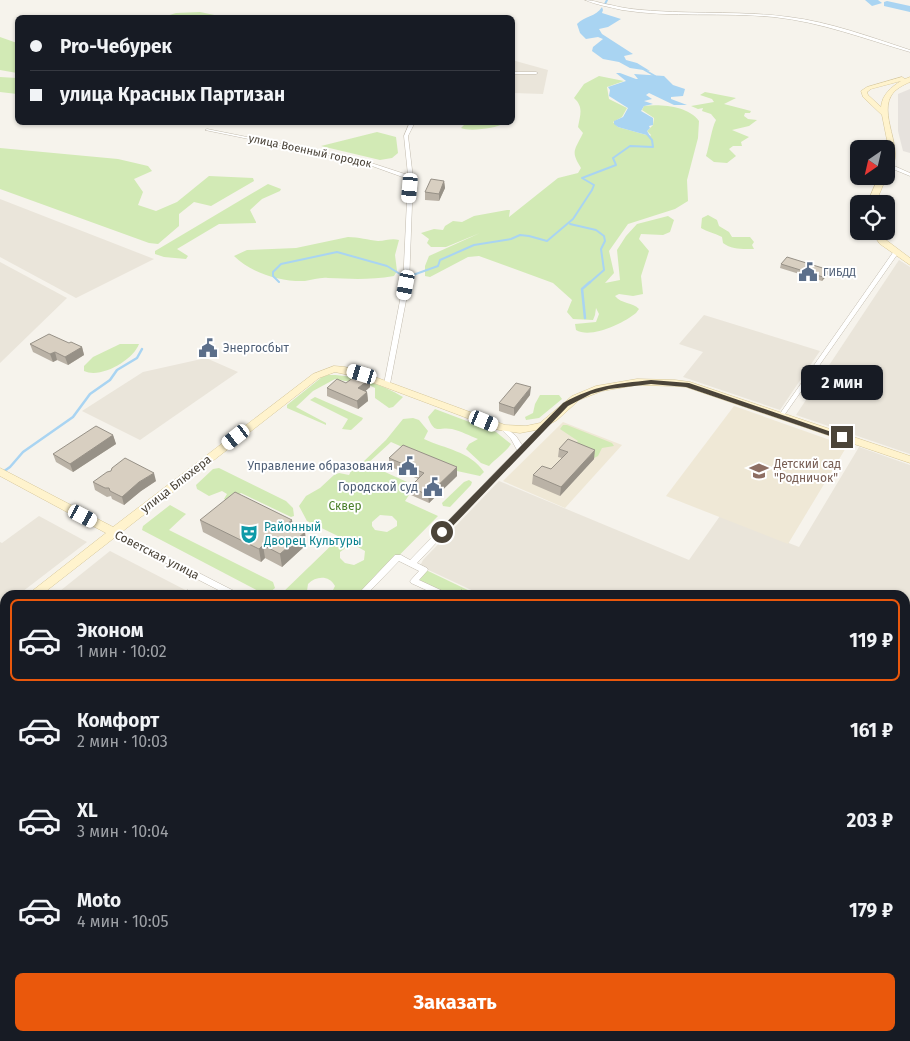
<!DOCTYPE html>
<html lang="ru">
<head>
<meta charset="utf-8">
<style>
  body { margin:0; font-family:"Fira Sans",sans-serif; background:#242831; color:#f1f3f6; height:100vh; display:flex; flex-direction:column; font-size:19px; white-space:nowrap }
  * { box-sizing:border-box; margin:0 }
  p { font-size:16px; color:#9ea1a6 }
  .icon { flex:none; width:28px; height:28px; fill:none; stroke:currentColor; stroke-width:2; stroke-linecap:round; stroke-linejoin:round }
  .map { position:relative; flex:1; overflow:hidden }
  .side { position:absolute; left:0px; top:590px; width:910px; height:451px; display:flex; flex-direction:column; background:#171b24; border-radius:15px 15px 0 0; box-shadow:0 1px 4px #0004 }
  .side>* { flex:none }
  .guide { position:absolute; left:15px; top:15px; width:500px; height:110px; border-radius:8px; box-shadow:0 1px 4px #0004; display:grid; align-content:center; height:110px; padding:0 15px; background:#171b24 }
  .needle { width:32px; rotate:214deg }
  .buttons { position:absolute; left:850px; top:140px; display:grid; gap:10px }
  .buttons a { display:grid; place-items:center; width:45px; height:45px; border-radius:8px; background:#171b24; box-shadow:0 1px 4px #0004; font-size:25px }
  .end { position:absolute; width:22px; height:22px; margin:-11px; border:6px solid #4b4439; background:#fff; box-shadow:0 0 0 2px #fff }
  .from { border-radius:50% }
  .bubble { position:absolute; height:35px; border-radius:8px; background:#171b24; box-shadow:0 1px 4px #0004; font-size:16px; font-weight:700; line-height:35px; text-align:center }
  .car { position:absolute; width:15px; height:30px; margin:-15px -8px; border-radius:6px; box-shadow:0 0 4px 1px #0007; background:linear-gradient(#fff 24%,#345 0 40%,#fff 0 76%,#345 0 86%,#fff 0) }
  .guide b { display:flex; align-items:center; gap:18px; height:48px; font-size:19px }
  .guide b+b { border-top:1px solid #363941 }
  .guide i { width:12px; height:12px; background:#f1f3f6 }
  ul { padding:9px 0 0; list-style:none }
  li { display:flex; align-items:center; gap:15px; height:82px; margin:0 10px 8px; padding:0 5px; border:2px solid transparent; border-radius:8px }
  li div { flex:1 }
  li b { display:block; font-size:19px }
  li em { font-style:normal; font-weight:700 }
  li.selected { border-color:#ea580c }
  li>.icon { width:45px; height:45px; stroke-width:1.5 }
  .action { display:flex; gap:10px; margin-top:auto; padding:10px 15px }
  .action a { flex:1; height:58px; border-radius:8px; background:#ea580c; color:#fff; font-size:20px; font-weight:700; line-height:58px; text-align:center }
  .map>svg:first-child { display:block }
  .residential { fill:#eae5da }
  .industrial { fill:#e6e2dd }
  .education { fill:#efe8d6 }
  .green { fill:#d2eab5; fill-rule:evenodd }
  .water { fill:#a9d4f2 }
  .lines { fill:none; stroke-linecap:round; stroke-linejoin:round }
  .stream-far1 { stroke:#a9d4f2; stroke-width:2 }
  .stream { stroke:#a9d4f2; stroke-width:2.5 }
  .river { fill:#a9d4f2; fill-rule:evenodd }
  .street-casing { stroke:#c2bbae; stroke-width:1 }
  .secondary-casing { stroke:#d6c79b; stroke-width:1 }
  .street { fill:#fff; fill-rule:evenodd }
  .secondary { fill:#fff3cd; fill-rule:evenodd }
  .wall { fill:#bab2a6 }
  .shaded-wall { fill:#979187 }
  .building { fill:#d8cfc1; stroke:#979187 }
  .route { fill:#4b4439 }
  .labels { text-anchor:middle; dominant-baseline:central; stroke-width:4; stroke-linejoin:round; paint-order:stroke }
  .far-street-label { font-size:11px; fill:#4b4439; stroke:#fff }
  .far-service-label { font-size:11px; fill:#4e5e75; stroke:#fff; text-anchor:start }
  .service-label { font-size:12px; fill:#4e5e75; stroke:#fff; text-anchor:end }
  .education-label { font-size:12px; fill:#785e54; stroke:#fff; text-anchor:start }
  .street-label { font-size:12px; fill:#4b4439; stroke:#fff }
  .park-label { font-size:12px; fill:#4a7f2a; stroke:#fff }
  .culture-label { font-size:12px; fill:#0d838f; stroke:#fff; text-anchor:start }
</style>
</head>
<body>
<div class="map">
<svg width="910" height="1041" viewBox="0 0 910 1041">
  <rect width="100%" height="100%" fill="#f6f3ec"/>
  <g class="residential">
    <polygon points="512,60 548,70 543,94 513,93"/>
    <polygon points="0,199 154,259 76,298 0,257"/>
    <polygon points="899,260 910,267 910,454 796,415"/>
    <polygon points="0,262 67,298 0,363"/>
    <polygon points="704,315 820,351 780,410 683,377 703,352 679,344"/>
    <polygon points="206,358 238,372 140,440 82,411 143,372"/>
    <polygon points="859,447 910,465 910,902 905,900 905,595 482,595 420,566 423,560 499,481 689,560 720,516 799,547"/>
    <polygon points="39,516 87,542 18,595 5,595 5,605 0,609 0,542 2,543"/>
    <polygon points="110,551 195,595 55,595"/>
    <polygon points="5,634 5,943 0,939 0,638"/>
    <polygon points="905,978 910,980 910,1041 132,1041 126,1036 905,1036"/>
  </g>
  <polygon class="industrial" points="910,89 910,153 903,151 898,131 898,94"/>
  <g class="education">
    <polygon points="734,406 847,446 788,544 666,496"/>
    <polygon points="563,422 622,445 565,508 503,481"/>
    <polygon points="5,705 5,785 0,781 0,709"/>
    <polygon points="547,1036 807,1036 805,1041 555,1041"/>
  </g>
  <g class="green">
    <polygon points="200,12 224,17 163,17 176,13"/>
    <polygon points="0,37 17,43 17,73 0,70"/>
    <path d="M599,76l25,5 -17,6 2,12 18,9 -5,9 -9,5 5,5 32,9 1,-1 -4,-4 6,-6 1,-7 -12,-8 2,-4c17,-2 44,0 55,15l-1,17 -11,42 1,21 -13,8 -47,15 -19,27 5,22 -9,10 15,-3 -3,-30 9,-14 11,-12 31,-8 6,4 -4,12 -7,3 -22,-1 -2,5 10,12 -8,25 2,18 -10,2 -14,-2 -4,2c6,8 18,6 24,13l-3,4c-12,10 -45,26 -60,17l-1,-6 21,-2 3,-8 -3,-6 -1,7 -2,5 -20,-1 -6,-7 5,-12 -19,-17 -74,-27 -11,1 -38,20 -5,-1v-10l4,-10 51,-23 -34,14h-15l-4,-4 2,-4 -8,-6 13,-4 9,1 2,-4 8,-5 9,1 12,-6 33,-6h3l-1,7 49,-39 20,-5 3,-5c-11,-17 -6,-18 2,-35l-5,-6c2,-12 6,-20 -4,-29l10,-14z"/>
    <polygon points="0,77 17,78 17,94 0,92"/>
    <path d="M705,92l31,6 -12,6 27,7 -1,2h-5l-1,3 4,3 9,1 -8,6 -17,4 17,7 -8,5 1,4h-9l-4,3 7,7 -9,7 -13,-1 -8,-6c3,-9 6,-29 10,-36l-5,-6 -9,-3 1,-3 -5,1 -7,-3 23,-4 -2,-3 -12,-4z"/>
    <path d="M467,122h38v1c-8,5 -35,9 -44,5z"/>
    <polygon points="377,132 396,137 398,153 392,158 380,160 321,146"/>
    <polygon points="0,148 118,159 148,166 152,171 134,179 143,192 138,205 156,211 177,202 209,176 253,178 254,181 211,206 194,202 179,214 179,226 158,244 149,243 0,189"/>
    <polygon points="268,184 281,189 280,191 262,199 250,210 256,222 256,223 219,224 177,249 188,256 186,259 164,257 155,254 155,251"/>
    <path d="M708,215l9,5 2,6 10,6 3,5h18l4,5 -2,3 2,4c-11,0 -22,1 -31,-6l-1,-6c-7,-4 -15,-5 -21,-9l1,-10z"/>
    <path d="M348,237c11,0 20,3 30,4 8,0 13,-3 21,-1l-4,15 2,16 -3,5c-24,4 -42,3 -66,2 -8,-1 -15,2 -23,3 -24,1 -54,-8 -71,-25l13,-6 49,-2z"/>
    <path d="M120,344h19c-6,16 -38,35 -55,27v-5l9,-9z"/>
    <path d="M328,375c23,-1 56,10 75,22l-10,10 -4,1 -14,-10v-10l-12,-6h-13l-15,-3 -22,12 -17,16 30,16v2l-39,-17v-3l35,-28z"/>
    <polygon points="540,395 559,395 562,399 539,418 526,420 525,417 533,413 535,404"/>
    <polygon points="315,397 363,418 362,420 351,430 342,429 348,419 310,400"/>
    <path d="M435,409l61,23 15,12c-6,9 -15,14 -22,22l-8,-3 -15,-14 3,-5 9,-5c-8,-3 -17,-8 -26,-10 -13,-3 -17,7 -24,-12z"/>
    <path d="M413,418l6,2 9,11 -4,8c21,10 46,12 60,33l-4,4 -23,-5 -66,-29 -24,22 -5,-1 24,-23 17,-21z"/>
    <polygon points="563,425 567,425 612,443 614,446 602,448 598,456 594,458 575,444 578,441 560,429"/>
    <path d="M359,467l11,4 15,1 22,10 4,10 -6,9 33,15 -78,79h-32l4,-3 3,-6c-6,-11 -19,-10 -27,-2l-1,7 4,4h-31l60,-58 -33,-16 -8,-15 7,-10 14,-8 14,-13 5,-2 10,2 3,-6zM380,515l12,1 5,5v5l-10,6 -12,-2 -3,-4v-4zM356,546l9,5 -1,9 -10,5 -9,-2 -5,-5v-6l7,-5z"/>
    <polygon points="219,468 286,501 293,508 294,516 291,517 241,493 227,501 224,499 227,494 222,491 209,496 197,489 196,485 213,469"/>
    <polygon points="469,480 472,482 471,485 450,507 443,506 442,503 464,482"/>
    <polygon points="170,505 186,514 169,530 273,582 275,588 268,594 262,593 142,530 143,526"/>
    <polygon points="426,570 476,594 478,595 444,595 414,581"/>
  </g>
  <g class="water">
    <path d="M602,7l1,3 -1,3 19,6 -13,8 -9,2 3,5 31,20 -9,2 2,4 11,3 13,8 -20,-3 -11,-6 -16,-3 -11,-8 1,-4 10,-8 -5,-2 -12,2 -6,-6 -3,-9c7,-8 19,-7 25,-17z"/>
    <polygon points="616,73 620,73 636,79 638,79 634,74 664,76 673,85 685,89 683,96 671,97 671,99 687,105 674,105 649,93 646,95 652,99 644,101 653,104 644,106 641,111 653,118 653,125 649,126 650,128 647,131 650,136 618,127 614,124 614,121 623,117 628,108 609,96 610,90 608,87 626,81"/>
  </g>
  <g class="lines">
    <g class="stream-far1">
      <polyline points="605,4 607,0"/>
      <polyline points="643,69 655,76"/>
      <polyline points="570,224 596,230 604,236 605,241 601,249 604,270 588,284"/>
      <polyline points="413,275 438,266 440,260 474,245 511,239 520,235 529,236 547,241 573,219 592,190 594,185 582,178 616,165 613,158 630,146 653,147 652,140 647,134"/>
      <polyline points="279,282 273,276 273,272 281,264 337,252 387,266 400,274"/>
    </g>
    <g class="stream">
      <polyline points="585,318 582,289 590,282"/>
      <polyline points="0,474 10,467 23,452 73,417 90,394 110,380 117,370 137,358 142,349"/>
    </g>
    <g class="river">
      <polygon points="865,0 878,0 882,3 872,6"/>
      <polygon points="887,1 910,6 910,12 884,6 884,2"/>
    </g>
    <g class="street-casing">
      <g id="street">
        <path d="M585,0c9,0 17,4 26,5 15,4 30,5 45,6 44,3 89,0 133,6 41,5 81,20 121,33v2c-45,-13 -89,-30 -136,-35 -51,-5 -102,1 -152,-7 -12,-3 -26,-5 -37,-10z"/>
        <polygon points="512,72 536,72 538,73 536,74 512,74"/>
        <polygon points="410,122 415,122 408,136 413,178 409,285 390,384 387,386 384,384 403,285 408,179 361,162 205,130 207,129 362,160 408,175 404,136"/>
        <polygon points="888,165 892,165 910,173 910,176 888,167"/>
        <polygon points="896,250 899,252 783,417 779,417 778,416 779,415 894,251"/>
        <polygon points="548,420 551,422 550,423 417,563 427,568 428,570 419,580 447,593 448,595 437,595 411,583 410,581 419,571 399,561 366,595 357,595 395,555 401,555 410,560 517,450 511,439 500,428 501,427 505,427 516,436 522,445 546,421"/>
        <polygon points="113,529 238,593 239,595 228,595 110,534 109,532"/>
        <polygon points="905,947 910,949 910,960 905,958"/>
        <polygon points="0,951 5,953 5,965 0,963"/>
        <polygon points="5,989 5,1003 0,1006 0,992"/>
        <polygon points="92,1036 107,1036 110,1041 95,1041"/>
      </g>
    </g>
    <g class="secondary-casing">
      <g id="secondary">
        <path d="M902,77l3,2 5,-2v5c-7,3 -15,7 -19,14 -13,22 19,62 -5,77v-8l4,-10 -8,-40 -19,-18 -2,-6 6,-4zM901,81c-10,6 -19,14 -20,26l-13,-12 -1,-3 4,-3z"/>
        <polygon points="879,176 887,176 875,204 867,204"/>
        <polygon points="871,231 879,231 886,240 910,258 910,265 880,244"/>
        <polygon points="334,366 345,367 364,373 505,425 526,426 540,423 572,396 596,386 637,379 675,380 690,382 910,456 910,463 686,387 675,386 637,385 602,391 579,400 557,420 541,429 520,433 499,430 358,377 335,372 319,378 41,595 27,595 106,533 0,476 0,468 113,527 313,374"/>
        <polygon points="5,612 5,624 0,626 0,614"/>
      </g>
    </g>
    <use href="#street" class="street"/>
    <use href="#secondary" class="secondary"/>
  </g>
  <g class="wall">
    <polygon points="444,181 445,188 439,201 425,200 425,192"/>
    <polygon points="781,264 829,270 828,274 822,281 780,268"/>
    <polygon points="69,343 82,347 84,355 68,365 57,360 53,362 33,352 30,344"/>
    <polygon points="370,379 370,387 365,391 367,392 368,401 358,409 327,396 327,388"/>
    <polygon points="530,395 514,416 499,411 499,403"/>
    <polygon points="113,435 116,444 73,472 56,462 53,454"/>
    <polygon points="559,449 594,459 560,496 532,484 533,475 551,469 562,458 558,457"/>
    <polygon points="389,458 457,476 429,503 411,495 410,487 418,479 389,466"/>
    <polygon points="156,481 141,491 124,505 112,499 111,496 107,497 95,490 93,482"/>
    <polygon points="200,520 293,526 305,532 306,545 282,567 265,558 261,562 203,532"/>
  </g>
  <g class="shaded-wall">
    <polygon points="444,181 445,188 439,201 439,194"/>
    <polygon points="829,270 828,274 822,281 823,277"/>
    <polygon points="82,347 84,355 68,365 65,357"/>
    <polygon points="55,352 57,360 53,362 50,354"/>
    <polygon points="370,379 370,387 359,397 358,388"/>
    <polygon points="531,387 530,395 514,416 514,408"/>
    <polygon points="367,392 368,401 358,409 357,401"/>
    <polygon points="113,435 116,444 73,472 70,464"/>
    <polygon points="595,450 594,459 560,496 561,487"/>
    <polygon points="457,467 457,476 429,503 428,495"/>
    <polygon points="154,473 156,481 141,491 124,505 122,497 139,482"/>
    <polygon points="292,520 294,532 288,523"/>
    <polygon points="305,532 306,545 282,567 280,554"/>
    <polygon points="263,545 265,558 261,562 259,549"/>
  </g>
  <g class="building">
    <polygon points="431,179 444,181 439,194 425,192"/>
    <polygon points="787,257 829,270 823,277 781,264"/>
    <polygon points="49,334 69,343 71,342 82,347 65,357 55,352 50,354 30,344"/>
    <polygon points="358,374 370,379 358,388 367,392 357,401 327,388 337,379 346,383"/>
    <polygon points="516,383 531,387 514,408 499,403"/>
    <polygon points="96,426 113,435 70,464 53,454"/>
    <polygon points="568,439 595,450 561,487 533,475 542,466 551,469 568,452 559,449"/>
    <polygon points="403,445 457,467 428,495 410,487 424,473 389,458"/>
    <polygon points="125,458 154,473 139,482 122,497 110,491 109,488 105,488 93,482 107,472 111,471 112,468"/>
    <polygon points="235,492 292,520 288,523 305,532 280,554 263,545 259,549 200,520"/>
    <polygon points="187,590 196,595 182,595"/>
    <polygon points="461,590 472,595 456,595"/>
    <polygon points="905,867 910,870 910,881 905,894"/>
  </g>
  <path class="route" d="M651,380l38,3 157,54 -7,2 -153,-52 -35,-3 -42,5 -18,5 -23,12 -123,128h-6v-4l124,-127c33,-18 52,-19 88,-23z"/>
  <defs>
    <g id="civic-bare" transform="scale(1.5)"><path d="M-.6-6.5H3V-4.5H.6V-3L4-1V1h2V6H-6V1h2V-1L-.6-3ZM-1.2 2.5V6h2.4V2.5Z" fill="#5c6f8a" stroke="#fff" stroke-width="2.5" paint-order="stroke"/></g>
    <g id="school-bare" transform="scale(1.5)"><path d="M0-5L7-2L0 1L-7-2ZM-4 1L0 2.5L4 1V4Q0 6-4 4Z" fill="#8d6e63" stroke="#fff" stroke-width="2.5" paint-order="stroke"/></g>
    <g id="theatre-bare" transform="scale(1.5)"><path d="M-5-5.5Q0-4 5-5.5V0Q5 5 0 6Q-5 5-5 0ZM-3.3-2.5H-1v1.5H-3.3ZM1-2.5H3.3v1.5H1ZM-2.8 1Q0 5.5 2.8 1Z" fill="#0f9aa8" stroke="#fff" stroke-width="2.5" paint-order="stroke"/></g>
  </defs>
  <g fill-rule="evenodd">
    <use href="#civic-bare" x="808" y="272"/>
    <use href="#civic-bare" x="208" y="348"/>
    <use href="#civic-bare" x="408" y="466"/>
    <use href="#school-bare" x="759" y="471"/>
    <use href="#civic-bare" x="433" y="487"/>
    <use href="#theatre-bare" x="249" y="534"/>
  </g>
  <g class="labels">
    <g class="far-street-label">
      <text transform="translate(310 151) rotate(12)">улица Военный городок</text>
    </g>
    <g class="far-service-label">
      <text x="823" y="272">ГИБДД</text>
    </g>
    <g class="service-label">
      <text x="223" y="348" text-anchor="start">Энергосбыт</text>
      <text x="393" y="466">Управление образования</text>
      <text x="418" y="487">Городской суд</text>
    </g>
    <g class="education-label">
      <text x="774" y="464">Детский сад<tspan x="774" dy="14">"Родничок"</tspan></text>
    </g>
    <g class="street-label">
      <text transform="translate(176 484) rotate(-38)">улица Блюхера</text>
      <text transform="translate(157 555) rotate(27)">Советская улица</text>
    </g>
    <g class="park-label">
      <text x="345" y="506">Сквер</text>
    </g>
    <g class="culture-label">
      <text x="264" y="527">Районный<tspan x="264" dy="14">Дворец Культуры</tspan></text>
    </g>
  </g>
</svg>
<div class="buttons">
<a><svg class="needle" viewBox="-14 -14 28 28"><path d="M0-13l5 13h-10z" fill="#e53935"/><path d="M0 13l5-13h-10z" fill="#9ea1a6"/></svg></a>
<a><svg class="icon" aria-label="locate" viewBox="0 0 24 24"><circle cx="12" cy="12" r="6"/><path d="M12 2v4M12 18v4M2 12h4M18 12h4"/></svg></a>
</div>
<i class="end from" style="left:442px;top:532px"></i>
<i class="end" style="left:842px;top:437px"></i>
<div class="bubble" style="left:801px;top:365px;width:82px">2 мин</div>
<i class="car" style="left:410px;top:188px;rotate:185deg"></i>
<i class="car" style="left:406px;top:285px;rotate:191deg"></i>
<i class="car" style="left:362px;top:374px;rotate:287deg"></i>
<i class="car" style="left:484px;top:421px;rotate:112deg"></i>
<i class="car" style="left:236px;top:437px;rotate:232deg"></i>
<i class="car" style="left:83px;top:516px;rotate:118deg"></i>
<div class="guide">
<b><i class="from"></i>Pro-Чебурек</b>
<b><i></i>улица Красных Партизан</b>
</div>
<section class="side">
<ul>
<li class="selected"><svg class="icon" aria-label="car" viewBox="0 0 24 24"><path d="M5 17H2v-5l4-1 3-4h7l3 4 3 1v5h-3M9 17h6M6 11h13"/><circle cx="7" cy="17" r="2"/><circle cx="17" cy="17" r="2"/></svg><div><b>Эконом</b><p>1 мин · 10:02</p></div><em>119 ₽</em></li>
<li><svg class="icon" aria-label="car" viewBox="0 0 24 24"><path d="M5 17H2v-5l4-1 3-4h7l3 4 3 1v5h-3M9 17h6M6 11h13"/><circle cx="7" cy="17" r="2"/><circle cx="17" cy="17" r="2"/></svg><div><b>Комфорт</b><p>2 мин · 10:03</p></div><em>161 ₽</em></li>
<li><svg class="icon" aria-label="car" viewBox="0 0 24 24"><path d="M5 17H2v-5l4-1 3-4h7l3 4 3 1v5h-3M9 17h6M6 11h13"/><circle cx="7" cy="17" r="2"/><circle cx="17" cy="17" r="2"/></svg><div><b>XL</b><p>3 мин · 10:04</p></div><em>203 ₽</em></li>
<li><svg class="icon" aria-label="car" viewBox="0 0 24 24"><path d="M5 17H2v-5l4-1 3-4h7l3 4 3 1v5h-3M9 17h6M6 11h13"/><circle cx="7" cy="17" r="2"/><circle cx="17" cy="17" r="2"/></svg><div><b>Moto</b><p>4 мин · 10:05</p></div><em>179 ₽</em></li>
</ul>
<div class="action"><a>Заказать</a></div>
</section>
</div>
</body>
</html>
